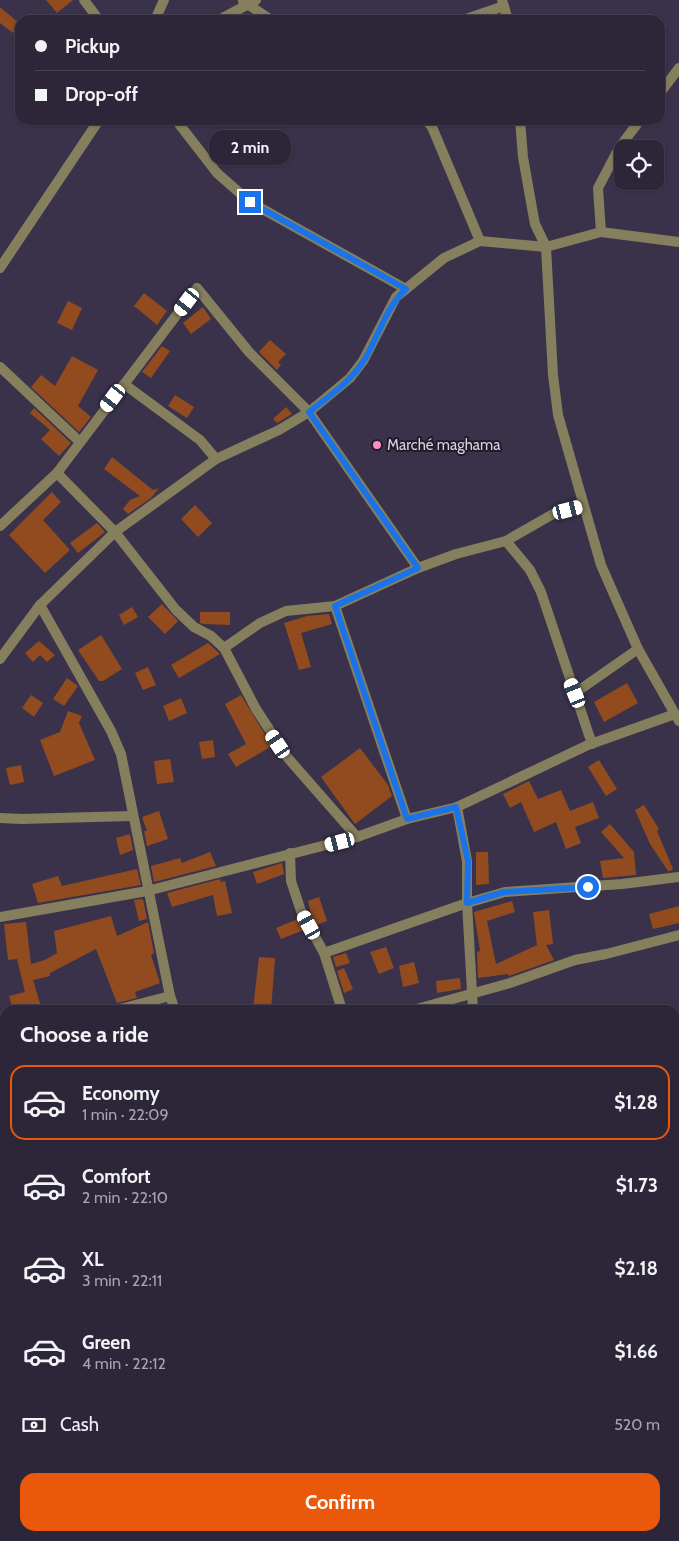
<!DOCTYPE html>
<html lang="en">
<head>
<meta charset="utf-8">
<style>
  body { margin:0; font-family:Cabin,sans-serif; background:#383243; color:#f1f3f6; height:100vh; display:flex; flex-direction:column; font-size:19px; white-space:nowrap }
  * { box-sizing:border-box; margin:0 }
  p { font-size:16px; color:#a6a5ae }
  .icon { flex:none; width:28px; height:28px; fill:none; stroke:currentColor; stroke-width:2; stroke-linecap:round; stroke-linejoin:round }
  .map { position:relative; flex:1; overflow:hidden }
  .sheet { position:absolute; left:0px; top:1005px; width:680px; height:536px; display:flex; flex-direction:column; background:#2c2638; border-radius:15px 15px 0 0; box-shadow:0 1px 4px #0004,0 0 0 1px #484353 }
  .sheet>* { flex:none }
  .banner { position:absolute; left:15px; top:15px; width:650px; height:110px; border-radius:15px; box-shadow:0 1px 4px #0004,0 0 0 1px #484353; display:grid; align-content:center; height:110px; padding:0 20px; background:#2c2638 }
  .fabs { position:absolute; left:614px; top:140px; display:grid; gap:10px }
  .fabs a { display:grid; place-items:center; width:50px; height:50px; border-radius:10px; background:#2c2638; box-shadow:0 1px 4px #0004,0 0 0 1px #484353; font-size:25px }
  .end { position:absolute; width:22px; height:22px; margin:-11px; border:6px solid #1a73e8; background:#fff; box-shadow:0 0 0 2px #fff }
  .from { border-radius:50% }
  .bubble { position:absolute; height:35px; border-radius:15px; background:#2c2638; box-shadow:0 1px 4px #0004,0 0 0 1px #484353; font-size:16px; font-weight:700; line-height:35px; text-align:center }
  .car { position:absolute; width:15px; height:30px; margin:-15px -8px; border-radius:6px; box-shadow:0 0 4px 1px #0007; background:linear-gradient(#fff 24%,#345 0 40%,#fff 0 76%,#345 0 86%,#fff 0) }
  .banner b { display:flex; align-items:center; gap:18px; height:48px; font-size:19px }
  .banner b+b { border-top:1px solid #484353 }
  .banner i { width:12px; height:12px; background:#f1f3f6 }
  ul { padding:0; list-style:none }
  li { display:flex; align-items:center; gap:15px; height:75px; margin:0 10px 8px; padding:0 10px; border:2px solid transparent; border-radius:15px }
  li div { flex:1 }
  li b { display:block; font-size:19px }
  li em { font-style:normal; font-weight:700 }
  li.active { border-color:#ea580c }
  li>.icon { width:45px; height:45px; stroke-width:1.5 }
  h2 { padding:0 20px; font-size:22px; line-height:60px }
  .pay { display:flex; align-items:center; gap:12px; height:55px; padding:0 20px; font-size:19px }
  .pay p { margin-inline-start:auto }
  .button { display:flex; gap:10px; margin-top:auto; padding:10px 20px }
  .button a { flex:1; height:58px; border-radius:15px; background:#ea580c; color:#fff; font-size:20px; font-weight:700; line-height:58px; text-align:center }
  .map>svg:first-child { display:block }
  .building { fill:#924b1f }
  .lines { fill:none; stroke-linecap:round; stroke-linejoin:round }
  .street { stroke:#857f5d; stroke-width:10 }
  .route { stroke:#1a73e8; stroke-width:6 }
  .poi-dot { fill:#fe8ebc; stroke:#201c28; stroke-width:2 }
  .labels { text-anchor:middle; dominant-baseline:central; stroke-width:4; stroke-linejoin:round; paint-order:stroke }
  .poi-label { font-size:15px; fill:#d7d2e2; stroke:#201c28; text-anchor:start }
</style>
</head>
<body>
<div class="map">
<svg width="679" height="1541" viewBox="0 0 679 1541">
  <rect width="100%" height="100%" fill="#3a324b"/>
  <g class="building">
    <polygon points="46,0 73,0 57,13"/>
    <polygon points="0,7 20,24 13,33 0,23"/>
    <polygon points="144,293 167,311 157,325 134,306"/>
    <polygon points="68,301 82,308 72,330 57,323"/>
    <polygon points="203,307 211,319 191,334 183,323"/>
    <polygon points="270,340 286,354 278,362 281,365 277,370 259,352"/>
    <polygon points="162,346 170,351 151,378 142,372"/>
    <polygon points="72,356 98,370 78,406 91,417 79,432 31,387 41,375 55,386"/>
    <polygon points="175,395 194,407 187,418 168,406"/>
    <polygon points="286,407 292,414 277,423 273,419"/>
    <polygon points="34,408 71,443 59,456 41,439 50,430 30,413"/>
    <polygon points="112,457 153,490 159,488 151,498 128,514 123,509 130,500 140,496 104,469"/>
    <polygon points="52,492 61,502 43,520 70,550 45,573 9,535"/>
    <polygon points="195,505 212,523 198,537 181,519"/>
    <polygon points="97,523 105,532 78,553 70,543"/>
    <polygon points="162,604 178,621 165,634 148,617"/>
    <polygon points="132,607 138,617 124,625 119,615"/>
    <polygon points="200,612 230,612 230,625 204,624 200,623"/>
    <polygon points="329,614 332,624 301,633 311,667 299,670 284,623 307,616"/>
    <polygon points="101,635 122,669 103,681 99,681 78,650"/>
    <polygon points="39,641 55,655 47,662 40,655 33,662 25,653"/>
    <polygon points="208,643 220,654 179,678 171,665"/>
    <polygon points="148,667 156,685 143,690 135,673"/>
    <polygon points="67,678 78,686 64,706 53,699"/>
    <polygon points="627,683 638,703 604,722 594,702"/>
    <polygon points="31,695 43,703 34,717 22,708"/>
    <polygon points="241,695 272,746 236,767 228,754 246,744 225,704"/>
    <polygon points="181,698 187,713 169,721 163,706"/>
    <polygon points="68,711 82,716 79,723 95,760 54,776 40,740 60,732"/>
    <polygon points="213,740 215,757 202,759 199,742"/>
    <polygon points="360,748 388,785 392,796 355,824 321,777"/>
    <polygon points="170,759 174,782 157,784 154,761"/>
    <polygon points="599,760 617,789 606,796 588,767"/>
    <polygon points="21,765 24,782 10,785 6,768"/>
    <polygon points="529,781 538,799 561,790 570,811 593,802 599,818 575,827 581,843 566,849 556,822 534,832 521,802 510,808 503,794"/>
    <polygon points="644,805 659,829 657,831 673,869 670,871 668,871 650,844 635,810"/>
    <polygon points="159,811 168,839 147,846 144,831 147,831 142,817"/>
    <polygon points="610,824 634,852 636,875 603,878 600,861 624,858 601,832"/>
    <polygon points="130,834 133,850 120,855 116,838"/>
    <polygon points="210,852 216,866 154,882 151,866 180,858 182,863"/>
    <polygon points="476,852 488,852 489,884 476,885"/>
    <polygon points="282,863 284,874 257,884 253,872"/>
    <polygon points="137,869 141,885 38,903 32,884 58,876 62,886"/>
    <polygon points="220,879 221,882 225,881 232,913 217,916 213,895 172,907 167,893"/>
    <polygon points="319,897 327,921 317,925 311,914 308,901"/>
    <polygon points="143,899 147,919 139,921 134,900"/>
    <polygon points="512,901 515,912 487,921 496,964 537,945 533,912 549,910 553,944 546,945 554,960 509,976 508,974 478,978 477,952 480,951 474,912"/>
    <polygon points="679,906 679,923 653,929 649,914"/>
    <polygon points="111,916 117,936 148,922 154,953 151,955 160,983 135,992 137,998 117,1003 96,949 50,973 50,976 33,980 42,1010 13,1010 9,996 25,992 17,959 8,960 4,924 26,922 31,964 45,960 57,953 54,931"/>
    <polygon points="298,919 304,930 281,939 276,928"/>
    <polygon points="386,947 394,968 379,974 370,952"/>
    <polygon points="346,953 350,963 336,967 333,957"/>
    <polygon points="259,957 275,958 271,1010 253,1008"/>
    <polygon points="414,962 419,983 403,987 399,966"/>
    <polygon points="344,968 353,989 344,993 337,971"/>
    <polygon points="460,978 461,989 437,993 436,981"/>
  </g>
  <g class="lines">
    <g class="street">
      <polyline points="84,0 99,20"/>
      <polyline points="502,0 508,20"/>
      <polyline points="243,1 271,20"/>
      <polyline points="155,20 164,0"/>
      <polyline points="219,20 256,0"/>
      <polyline points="463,20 504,6"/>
      <polyline points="660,93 679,68"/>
      <polyline points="176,120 217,173 250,202 406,289"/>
      <polyline points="426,120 432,127 480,241"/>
      <polyline points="520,120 523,157 532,208 535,224 546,247 553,375 558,415 601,565 638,649 679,721"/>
      <polyline points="601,232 598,188 619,148 640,120"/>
      <polyline points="0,268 99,120"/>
      <polyline points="0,367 80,442"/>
      <polyline points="124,384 200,440 216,459"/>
      <polyline points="57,473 115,532 176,610 194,627 211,636 224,648 256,709 287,757 357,837"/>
      <polyline points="0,526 57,473 197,288 249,352 309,412 418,568"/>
      <polyline points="506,541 530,570 541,592 592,744"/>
      <polyline points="40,605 111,731 121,754 170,996 175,1010"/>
      <polyline points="335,606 407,819"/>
      <polyline points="224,648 260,623 286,611 335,606 418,568 456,554 506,541 553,514 582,506"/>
      <polyline points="0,659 40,605 115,532 216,459 279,430 309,412 350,378 363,361 396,297 444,258 480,241 546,247 601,232 679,242"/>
      <polyline points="575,693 638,649"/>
      <polyline points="457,807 467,861 467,903 473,1010"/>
      <polyline points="0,818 22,819 132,816"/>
      <polyline points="290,853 291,881 301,911 324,953 342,1010"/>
      <polyline points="0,917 147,891 357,837 407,819 457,807 588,745 675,714"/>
      <polyline points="324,953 467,903 505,892 622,884 679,877"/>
      <polyline points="116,1010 170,996"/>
      <polyline points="413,1010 510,983 575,960 606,954 679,935"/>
      <polyline points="0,1041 5,1040"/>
      <polyline points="675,1096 679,1097"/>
      <polyline points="675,1111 679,1105"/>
      <polyline points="0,1209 5,1207"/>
      <polyline points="0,1346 5,1345"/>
      <polyline points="675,1377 675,1394"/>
      <polyline points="675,1437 679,1434"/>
      <polyline points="0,1515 5,1521"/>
      <polyline points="17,1536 21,1541"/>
      <polyline points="225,1536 226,1541"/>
      <polyline points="425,1536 425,1541"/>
      <polyline points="492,1541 501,1536"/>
      <polyline points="594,1541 595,1536"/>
    </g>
  </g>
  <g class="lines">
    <path class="route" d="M250,202l156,87c-21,19 -28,50 -43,73 -14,21 -35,35 -54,50l109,156 -83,38 72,213 49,-12 12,54 -1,42 37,-11 84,-5"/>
  </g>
  <circle class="poi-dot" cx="377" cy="445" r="5"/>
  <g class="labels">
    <g class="poi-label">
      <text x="387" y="445">Marché maghama</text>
    </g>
  </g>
</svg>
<div class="fabs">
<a><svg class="icon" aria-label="locate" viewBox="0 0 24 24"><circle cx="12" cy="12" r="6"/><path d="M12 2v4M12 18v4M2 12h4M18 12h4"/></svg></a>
</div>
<i class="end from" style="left:588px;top:887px"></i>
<i class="end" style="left:250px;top:202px"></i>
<div class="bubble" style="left:209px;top:130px;width:82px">2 min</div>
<i class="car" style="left:187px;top:302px;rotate:217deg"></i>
<i class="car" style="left:113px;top:398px;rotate:217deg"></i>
<i class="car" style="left:568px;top:510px;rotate:76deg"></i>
<i class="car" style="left:575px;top:693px;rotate:338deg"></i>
<i class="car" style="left:278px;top:744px;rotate:326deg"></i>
<i class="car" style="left:340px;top:842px;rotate:256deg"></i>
<i class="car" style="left:309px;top:925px;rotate:331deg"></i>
<div class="banner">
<b><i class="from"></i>Pickup</b>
<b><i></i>Drop-off</b>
</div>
<section class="sheet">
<h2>Choose a ride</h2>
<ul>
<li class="active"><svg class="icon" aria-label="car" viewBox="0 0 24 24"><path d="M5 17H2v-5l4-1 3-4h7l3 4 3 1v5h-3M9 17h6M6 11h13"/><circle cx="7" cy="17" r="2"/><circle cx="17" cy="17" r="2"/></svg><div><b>Economy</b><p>1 min · 22:09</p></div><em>$1.28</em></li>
<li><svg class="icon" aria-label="car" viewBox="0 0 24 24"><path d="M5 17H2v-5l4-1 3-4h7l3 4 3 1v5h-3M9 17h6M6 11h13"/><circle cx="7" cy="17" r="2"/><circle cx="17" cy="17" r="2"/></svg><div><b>Comfort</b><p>2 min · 22:10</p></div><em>$1.73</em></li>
<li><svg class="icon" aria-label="car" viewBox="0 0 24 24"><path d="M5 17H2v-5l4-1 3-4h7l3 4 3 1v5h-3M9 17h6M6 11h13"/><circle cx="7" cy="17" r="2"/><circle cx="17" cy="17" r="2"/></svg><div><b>XL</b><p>3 min · 22:11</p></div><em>$2.18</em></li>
<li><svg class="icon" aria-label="car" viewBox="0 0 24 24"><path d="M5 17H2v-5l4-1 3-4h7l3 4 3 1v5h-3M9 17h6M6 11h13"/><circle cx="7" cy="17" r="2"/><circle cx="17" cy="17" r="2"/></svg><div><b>Green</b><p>4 min · 22:12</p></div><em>$1.66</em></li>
</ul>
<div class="pay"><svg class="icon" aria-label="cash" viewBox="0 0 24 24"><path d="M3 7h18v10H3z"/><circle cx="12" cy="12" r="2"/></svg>Cash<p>520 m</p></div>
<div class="button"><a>Confirm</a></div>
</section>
</div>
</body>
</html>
